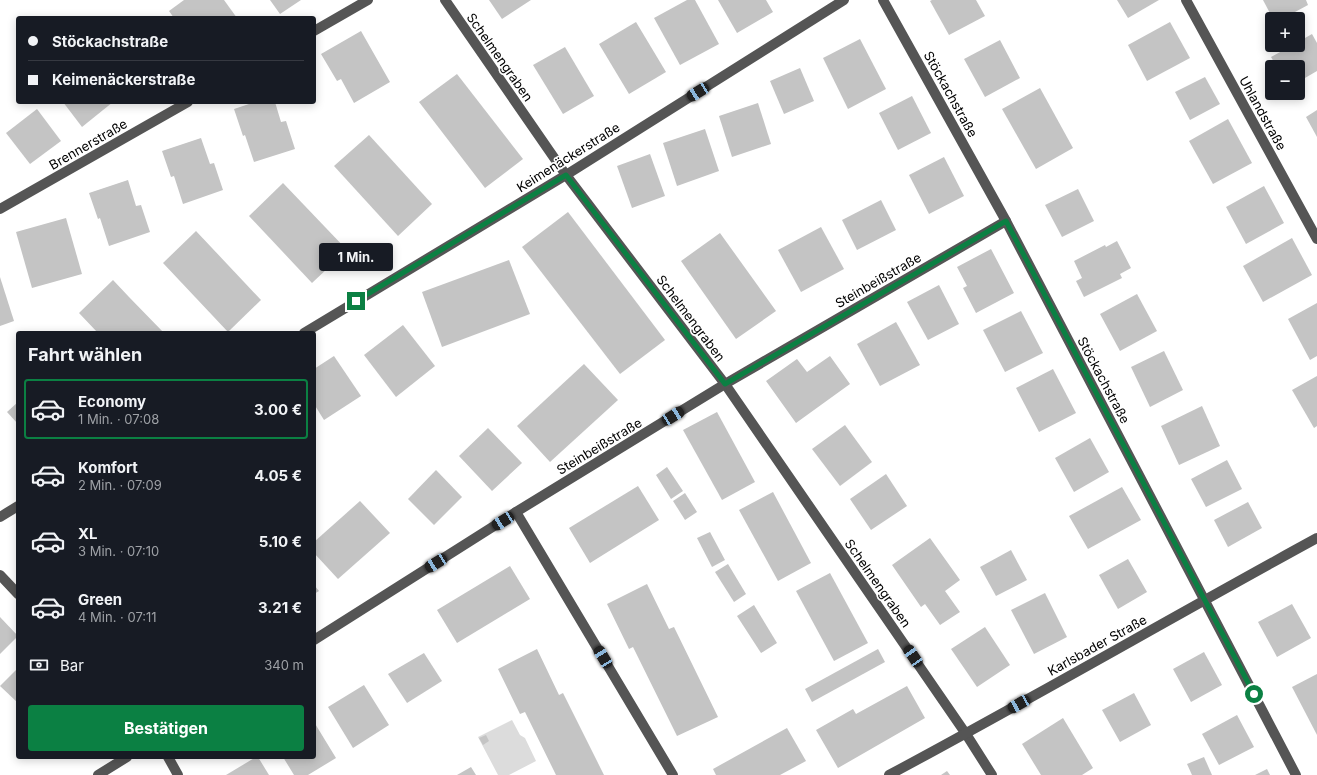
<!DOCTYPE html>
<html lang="de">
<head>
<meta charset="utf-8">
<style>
  body { margin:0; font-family:Inter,sans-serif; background:#242831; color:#f1f3f6; height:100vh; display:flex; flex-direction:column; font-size:15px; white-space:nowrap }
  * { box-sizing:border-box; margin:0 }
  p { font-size:13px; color:#9ea1a6 }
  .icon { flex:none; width:22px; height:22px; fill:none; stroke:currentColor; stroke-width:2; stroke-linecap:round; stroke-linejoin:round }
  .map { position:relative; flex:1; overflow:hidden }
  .panel { position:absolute; left:16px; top:331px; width:300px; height:428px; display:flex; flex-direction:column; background:#171b24; border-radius:4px; box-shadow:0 2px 10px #0003 }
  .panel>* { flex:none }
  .guide { position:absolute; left:16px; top:16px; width:300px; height:88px; border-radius:4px; box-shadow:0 2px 10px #0003; display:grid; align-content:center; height:88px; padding:0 12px; background:#171b24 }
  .controls { position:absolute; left:1265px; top:12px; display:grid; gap:8px }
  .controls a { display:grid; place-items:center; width:40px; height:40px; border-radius:4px; background:#171b24; box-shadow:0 2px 10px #0003; font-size:20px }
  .end { position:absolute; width:18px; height:18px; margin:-9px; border:5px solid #0b8043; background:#fff; box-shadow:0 0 0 2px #fff }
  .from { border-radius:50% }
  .bubble { position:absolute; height:28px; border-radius:4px; background:#171b24; box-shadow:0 2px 10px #0003; font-size:13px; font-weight:700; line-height:28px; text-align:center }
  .car { position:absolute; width:12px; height:24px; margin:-12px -6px; border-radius:5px; box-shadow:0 0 3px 1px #0007; background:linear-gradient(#222 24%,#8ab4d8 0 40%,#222 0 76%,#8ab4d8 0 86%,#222 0) }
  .guide b { display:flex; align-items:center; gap:14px; height:38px; font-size:15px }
  .guide b+b { border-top:1px solid #363941 }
  .guide i { width:10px; height:10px; background:#f1f3f6 }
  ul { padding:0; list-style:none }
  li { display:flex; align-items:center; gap:12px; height:60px; margin:0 8px 6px; padding:0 4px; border:2px solid transparent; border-radius:4px }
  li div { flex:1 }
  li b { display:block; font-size:15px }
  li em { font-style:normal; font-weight:700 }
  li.on { border-color:#0b8043 }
  li>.icon { width:36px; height:36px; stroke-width:1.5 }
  h2 { padding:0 12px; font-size:18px; line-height:48px }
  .pay { display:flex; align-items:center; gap:10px; height:44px; padding:0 12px; font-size:15px }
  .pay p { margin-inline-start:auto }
  .action { display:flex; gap:8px; margin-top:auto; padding:8px 12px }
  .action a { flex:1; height:46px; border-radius:4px; background:#0b8043; color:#fff; font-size:16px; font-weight:700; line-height:46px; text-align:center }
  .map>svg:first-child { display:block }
  .green { fill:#dcdcdc }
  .building { fill:#c4c4c4 }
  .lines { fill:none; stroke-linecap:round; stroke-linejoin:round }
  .minor { stroke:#555; stroke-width:10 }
  .route { stroke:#0b8043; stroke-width:5 }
  .labels { text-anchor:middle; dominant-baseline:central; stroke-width:3.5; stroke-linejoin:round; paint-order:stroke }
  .street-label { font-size:13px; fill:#000; stroke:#fff }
</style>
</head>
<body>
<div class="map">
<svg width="1317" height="775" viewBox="0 0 1317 775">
  <rect width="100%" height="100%" fill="#fff"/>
  <polygon class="green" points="512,720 520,735 525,738 536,761 509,775 498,775 478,737"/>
  <g class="building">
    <polygon points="184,0 224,0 237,18 174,18 169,11"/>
    <polygon points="270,0 301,0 280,14"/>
    <polygon points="489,0 531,0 502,19"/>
    <polygon points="687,0 695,0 719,44 680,65 654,18"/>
    <polygon points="718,0 766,0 773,12 737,33"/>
    <polygon points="932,0 976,0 985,16 949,35 930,1"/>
    <polygon points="1117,0 1159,0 1128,18"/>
    <polygon points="1263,0 1306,0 1308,5 1282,19 1273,19"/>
    <polygon points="636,22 666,72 629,94 599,44"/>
    <polygon points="1170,22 1190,58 1147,81 1128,45"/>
    <polygon points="361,31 390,82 354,103 341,79 337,81 321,54"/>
    <polygon points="1312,34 1317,43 1317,71 1298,82 1298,67 1277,67 1271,57 1293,45 1298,45 1298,42"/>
    <polygon points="860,39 886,89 848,109 823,58"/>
    <polygon points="1000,40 1020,78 985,97 964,59"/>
    <polygon points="565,47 594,96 563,114 533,65"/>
    <polygon points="800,68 814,101 784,114 770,81"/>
    <polygon points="457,74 523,159 485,188 419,102"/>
    <polygon points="1205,77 1220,104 1190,120 1175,92"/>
    <polygon points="1040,88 1073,148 1036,169 1002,109"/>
    <polygon points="912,96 931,133 898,150 879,113"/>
    <polygon points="63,102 113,102 82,127"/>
    <polygon points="255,102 275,102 281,122 286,121 295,149 254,162 245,135 243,136 234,109"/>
    <polygon points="758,103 771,144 732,157 719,116"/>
    <polygon points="37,109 61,141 30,164 6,133"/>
    <polygon points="1317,110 1317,137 1306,117"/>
    <polygon points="1228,119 1252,163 1213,184 1189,141"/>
    <polygon points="705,129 719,171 677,186 663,143"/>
    <polygon points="369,135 432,204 398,236 334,166"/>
    <polygon points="201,138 210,164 214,163 223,190 183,204 174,176 171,177 162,151"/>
    <polygon points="650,154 665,196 632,208 617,166"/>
    <polygon points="944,157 964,196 929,214 909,175"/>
    <polygon points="128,180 136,206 141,205 150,232 109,246 100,218 98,219 89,193"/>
    <polygon points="283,183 347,250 312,283 249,216"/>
    <polygon points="1264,186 1284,223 1246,244 1226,207"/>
    <polygon points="1078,189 1094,221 1062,237 1045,205"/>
    <polygon points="881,200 896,230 857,250 842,220"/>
    <polygon points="568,212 665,340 620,374 522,247"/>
    <polygon points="66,218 82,274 32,288 16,232"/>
    <polygon points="821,227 844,269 801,292 778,250"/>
    <polygon points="196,231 261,300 228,332 163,263"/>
    <polygon points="720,233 776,311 736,339 681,261"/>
    <polygon points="1292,238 1312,275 1263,302 1243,266"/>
    <polygon points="1117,241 1131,268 1120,274 1122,278 1084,297 1076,281 1082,278 1074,261 1105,245 1106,247"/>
    <polygon points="991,249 1014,293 976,313 963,288 967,286 957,267"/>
    <polygon points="509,260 530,314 442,347 422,292"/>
    <polygon points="0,277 14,321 0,326"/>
    <polygon points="113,280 129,297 164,333 98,333 79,313"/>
    <polygon points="939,285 959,324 928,340 907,302"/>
    <polygon points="1137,294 1157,331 1120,351 1100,314"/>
    <polygon points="1317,303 1317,356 1310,360 1288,319"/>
    <polygon points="1021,311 1043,353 1005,372 983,330"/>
    <polygon points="896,322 920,365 880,386 857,344"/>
    <polygon points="403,325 435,366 396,397 364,355"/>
    <polygon points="1164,351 1183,390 1150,407 1131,367"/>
    <polygon points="334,356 361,396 324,420 314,404 314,369"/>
    <polygon points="830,356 850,384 796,423 766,381 797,359 807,372"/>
    <polygon points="584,364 618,400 550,462 517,426"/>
    <polygon points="1053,369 1076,413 1039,432 1016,388"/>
    <polygon points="1317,376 1317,426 1314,428 1292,390"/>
    <polygon points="18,402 18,424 7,412"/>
    <polygon points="1202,406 1220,446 1179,465 1161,426"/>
    <polygon points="717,412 755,482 722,500 683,430"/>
    <polygon points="845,425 872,462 840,486 812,449"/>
    <polygon points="488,428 522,463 492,491 459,456"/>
    <polygon points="1090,438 1109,472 1074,492 1055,458"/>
    <polygon points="1227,460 1242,489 1206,507 1191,479"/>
    <polygon points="667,467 683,491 671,499 656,475"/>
    <polygon points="436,470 462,497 434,525 408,499"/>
    <polygon points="886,474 907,506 871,530 850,499"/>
    <polygon points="638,486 659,520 590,563 569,528"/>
    <polygon points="1122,487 1141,520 1088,549 1069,516"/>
    <polygon points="773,492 811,563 778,581 739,510"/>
    <polygon points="685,493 697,512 685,520 673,501"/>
    <polygon points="360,501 390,533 338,579 314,553 314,542"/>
    <polygon points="1248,502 1262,528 1228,547 1214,520"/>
    <polygon points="710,532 725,560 712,567 697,538"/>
    <polygon points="930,538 960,580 945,591 960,612 940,625 925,604 921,607 892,565"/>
    <polygon points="1011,550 1027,580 996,596 980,567"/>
    <polygon points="1128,559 1147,592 1118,609 1099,575"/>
    <polygon points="728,564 746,594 734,602 715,572"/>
    <polygon points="510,566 530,599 457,643 437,610"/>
    <polygon points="830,573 868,643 834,661 796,591"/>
    <polygon points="647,584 669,629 674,627 718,717 677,736 633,647 629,649 607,604"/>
    <polygon points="314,585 319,591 314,594"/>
    <polygon points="1045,593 1067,637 1034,654 1011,610"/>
    <polygon points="1292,604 1311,638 1277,657 1258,622"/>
    <polygon points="754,605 777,643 761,653 737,616"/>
    <polygon points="0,617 18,636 0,654"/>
    <polygon points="985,627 1010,665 977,687 951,649"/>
    <polygon points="537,649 559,695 563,693 604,775 556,775 525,712 520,714 498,669"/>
    <polygon points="878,649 885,662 812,702 805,689"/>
    <polygon points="1204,652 1222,685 1191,702 1173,669"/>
    <polygon points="424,653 442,681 407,703 388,674"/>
    <polygon points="18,668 18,703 0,686"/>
    <polygon points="1317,674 1317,735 1292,687"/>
    <polygon points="364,685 389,725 353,748 328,707"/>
    <polygon points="907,686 925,718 838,768 816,730 853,709 856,714"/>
    <polygon points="1134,693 1151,725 1120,742 1102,710"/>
    <polygon points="1237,715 1254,747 1219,765 1202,734"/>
    <polygon points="1063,718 1093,768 1082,775 1041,775 1022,744"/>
    <polygon points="314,722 336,758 308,775 294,775 283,757 314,757"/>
    <polygon points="787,728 806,761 780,775 716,775 713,769"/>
    <polygon points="486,735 489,741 483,745 479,738"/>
    <polygon points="256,757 258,757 269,775 226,775"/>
    <polygon points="1204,757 1212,775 1192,775 1187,764"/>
    <polygon points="471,767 476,775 457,775"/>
    <polygon points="1267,769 1270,775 1255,775"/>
    <polygon points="947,771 950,775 941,775"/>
  </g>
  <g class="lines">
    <g class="minor">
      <polyline points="445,0 566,175 725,384 966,734 992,775"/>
      <polyline points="883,0 1006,221 1296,775"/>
      <polyline points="1186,0 1317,239"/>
      <polyline points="314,31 368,0"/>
      <polyline points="0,209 188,102"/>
      <polyline points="304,333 566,175 844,0"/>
      <polyline points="516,512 673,775"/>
      <polyline points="0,517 18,506"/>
      <polyline points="0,575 18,594"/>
      <polyline points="314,640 516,512 725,384 1006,221"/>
      <polyline points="168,757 178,775"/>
      <polyline points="98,775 127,757"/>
      <path d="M889,775c144,-77 285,-159 428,-237"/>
    </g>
  </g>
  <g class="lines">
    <polyline class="route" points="356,301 566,175 725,384 1006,221 1254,694"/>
  </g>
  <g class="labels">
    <g class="street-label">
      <text transform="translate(500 57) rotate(55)">Schelmengraben</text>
      <text transform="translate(951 94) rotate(61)">Stöckachstraße</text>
      <text transform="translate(1263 113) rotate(61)">Uhlandstraße</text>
      <text transform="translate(88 144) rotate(-30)">Brennerstraße</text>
      <text transform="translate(568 157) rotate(-32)">Keimenäckerstraße</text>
      <text transform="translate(878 280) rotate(-30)">Steinbeißstraße</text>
      <text transform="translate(691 318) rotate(53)">Schelmengraben</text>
      <text transform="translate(1104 380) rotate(62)">Stöckachstraße</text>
      <text transform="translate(599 446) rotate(-31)">Steinbeißstraße</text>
      <text transform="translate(878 583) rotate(55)">Schelmengraben</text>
      <text transform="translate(1097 645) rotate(-29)">Karlsbader Straße</text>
    </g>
  </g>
</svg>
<div class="controls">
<a>+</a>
<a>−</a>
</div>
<i class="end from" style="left:1254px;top:694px"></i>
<i class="end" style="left:356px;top:301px"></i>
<div class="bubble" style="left:319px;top:243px;width:74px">1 Min.</div>
<i class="car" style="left:698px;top:92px;rotate:238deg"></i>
<i class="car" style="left:673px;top:416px;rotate:58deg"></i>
<i class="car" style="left:503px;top:521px;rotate:238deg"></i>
<i class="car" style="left:436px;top:563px;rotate:238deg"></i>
<i class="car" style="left:913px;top:656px;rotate:326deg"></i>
<i class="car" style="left:603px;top:657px;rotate:329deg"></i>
<i class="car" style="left:1019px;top:704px;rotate:241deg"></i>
<div class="guide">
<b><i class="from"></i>Stöckachstraße</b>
<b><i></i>Keimenäckerstraße</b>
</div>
<section class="panel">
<h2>Fahrt wählen</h2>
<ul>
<li class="on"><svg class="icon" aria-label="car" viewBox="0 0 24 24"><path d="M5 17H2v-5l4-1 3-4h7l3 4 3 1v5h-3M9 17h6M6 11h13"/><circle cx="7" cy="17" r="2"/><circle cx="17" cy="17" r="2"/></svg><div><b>Economy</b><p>1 Min. · 07:08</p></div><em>3.00 €</em></li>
<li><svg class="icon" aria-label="car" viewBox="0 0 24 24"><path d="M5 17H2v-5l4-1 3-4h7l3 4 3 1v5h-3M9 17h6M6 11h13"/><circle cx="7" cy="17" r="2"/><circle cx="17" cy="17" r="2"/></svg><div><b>Komfort</b><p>2 Min. · 07:09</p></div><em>4.05 €</em></li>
<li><svg class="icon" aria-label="car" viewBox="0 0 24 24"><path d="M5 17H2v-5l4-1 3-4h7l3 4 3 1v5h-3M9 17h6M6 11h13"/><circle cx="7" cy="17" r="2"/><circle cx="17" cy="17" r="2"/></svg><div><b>XL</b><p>3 Min. · 07:10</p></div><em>5.10 €</em></li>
<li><svg class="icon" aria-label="car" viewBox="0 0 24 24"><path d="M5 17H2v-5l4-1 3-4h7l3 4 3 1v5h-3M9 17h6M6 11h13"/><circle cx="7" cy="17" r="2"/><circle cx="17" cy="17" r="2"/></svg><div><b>Green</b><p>4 Min. · 07:11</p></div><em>3.21 €</em></li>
</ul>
<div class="pay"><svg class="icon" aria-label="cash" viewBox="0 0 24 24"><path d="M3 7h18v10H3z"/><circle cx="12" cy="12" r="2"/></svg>Bar<p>340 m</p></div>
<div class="action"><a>Bestätigen</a></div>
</section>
</div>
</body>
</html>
